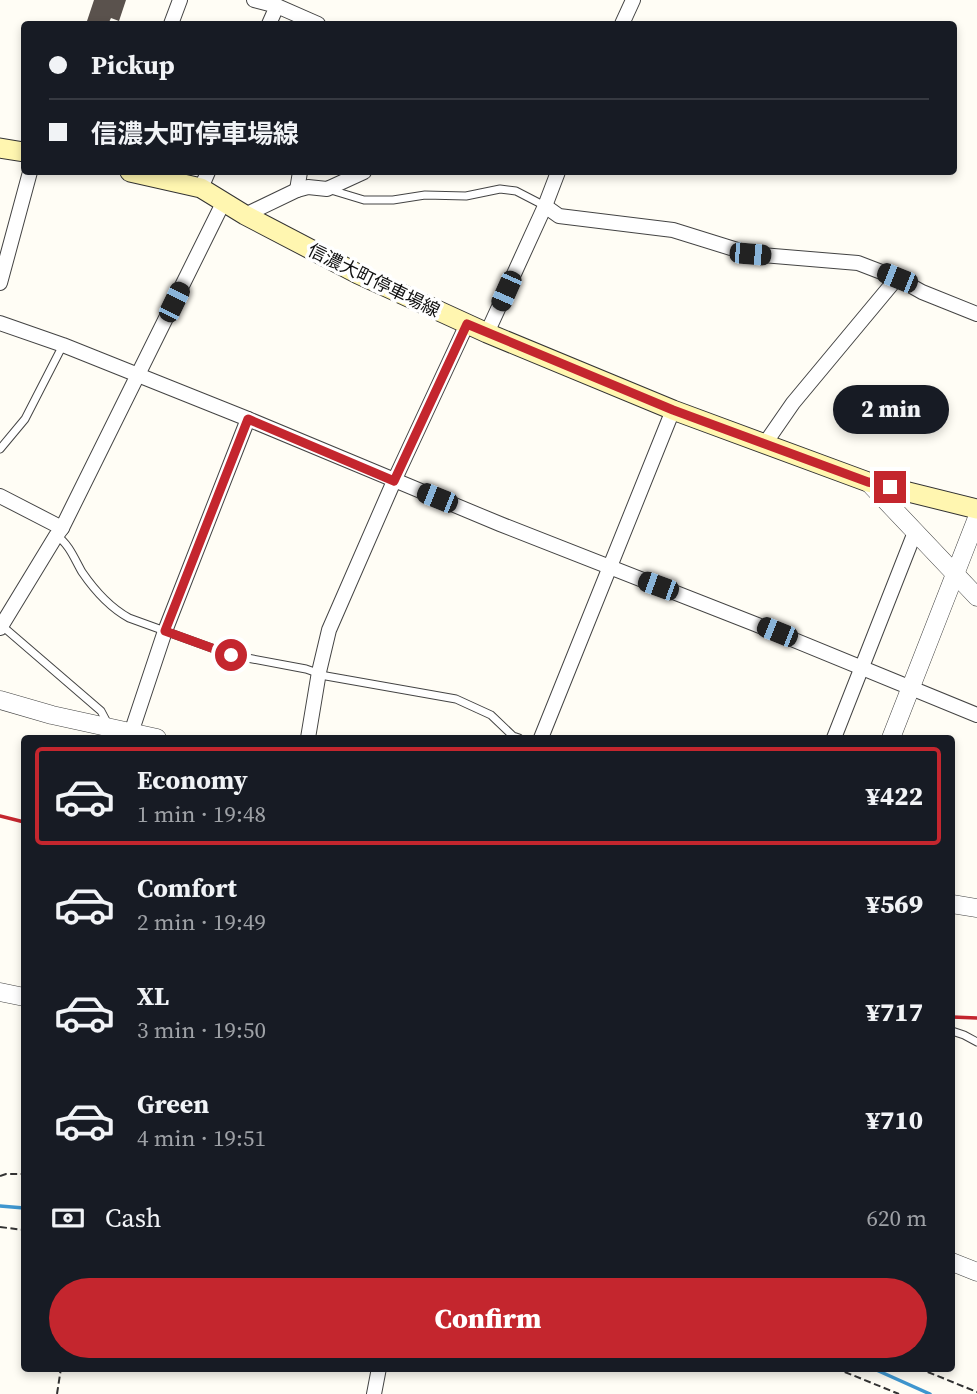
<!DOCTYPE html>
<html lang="en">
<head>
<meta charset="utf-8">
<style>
  body { margin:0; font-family:"Source Serif 4","Noto Sans JP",serif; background:#20242c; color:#f1f3f6; height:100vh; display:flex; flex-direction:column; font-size:26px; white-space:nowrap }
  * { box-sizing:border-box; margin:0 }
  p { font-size:23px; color:#9ea1a6 }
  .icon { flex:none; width:38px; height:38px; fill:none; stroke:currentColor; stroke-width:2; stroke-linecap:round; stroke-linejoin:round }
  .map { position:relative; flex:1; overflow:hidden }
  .sheet { position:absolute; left:21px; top:735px; width:934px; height:637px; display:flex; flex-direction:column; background:#171b24; border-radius:7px; box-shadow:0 4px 10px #0003 }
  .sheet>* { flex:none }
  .banner { position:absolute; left:21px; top:21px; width:936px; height:154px; border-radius:7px; box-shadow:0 4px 10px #0003; display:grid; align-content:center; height:154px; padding:0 28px; background:#171b24 }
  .end { position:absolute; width:32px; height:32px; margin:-16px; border:9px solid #c4262e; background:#fff; box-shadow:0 0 0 4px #fff }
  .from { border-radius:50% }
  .bubble { position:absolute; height:49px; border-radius:24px; background:#171b24; box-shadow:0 4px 10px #0003; font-size:23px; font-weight:800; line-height:49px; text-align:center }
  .car { position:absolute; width:21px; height:42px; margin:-21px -10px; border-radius:9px; box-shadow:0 0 5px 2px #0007; background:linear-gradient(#222 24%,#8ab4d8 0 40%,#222 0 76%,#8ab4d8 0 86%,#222 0) }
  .banner b { display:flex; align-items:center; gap:24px; height:66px; font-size:26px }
  .banner b+b { border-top:2px solid #363941 }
  .banner i { width:18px; height:18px; background:#f1f3f6 }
  ul { padding:12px 0 0; list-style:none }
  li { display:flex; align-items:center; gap:21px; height:98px; margin:0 14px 10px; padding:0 14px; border:4px solid transparent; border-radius:7px }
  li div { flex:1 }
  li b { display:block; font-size:26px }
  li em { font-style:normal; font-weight:800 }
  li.selected { border-color:#c4262e }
  li>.icon { width:63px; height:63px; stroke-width:1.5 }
  .pay { display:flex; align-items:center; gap:18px; height:77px; padding:0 28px; font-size:26px }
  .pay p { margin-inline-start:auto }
  .cta { display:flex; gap:14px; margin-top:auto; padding:14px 28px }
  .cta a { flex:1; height:80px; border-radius:42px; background:#c4262e; color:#fff; font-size:28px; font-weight:800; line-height:80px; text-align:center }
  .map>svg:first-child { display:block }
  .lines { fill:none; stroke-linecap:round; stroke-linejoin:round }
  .stream { stroke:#3f96cf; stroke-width:3.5 }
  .building { fill:#5a524d }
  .service-casing { stroke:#444; stroke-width:9 }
  .minor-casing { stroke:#444; stroke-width:16 }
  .tertiary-casing { stroke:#444; stroke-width:19 }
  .secondary-casing { stroke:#333; stroke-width:21 }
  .path { stroke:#333; stroke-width:2; stroke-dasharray:7 3.5; stroke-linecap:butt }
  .service { stroke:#fff; stroke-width:7 }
  .minor { stroke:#fff; stroke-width:14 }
  .tertiary { stroke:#fff; stroke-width:18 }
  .secondary { stroke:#fff6b0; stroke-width:19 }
  .rail { stroke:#c4262e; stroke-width:3.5 }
  .route { stroke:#c4262e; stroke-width:9 }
  .labels { text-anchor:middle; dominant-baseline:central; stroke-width:7; stroke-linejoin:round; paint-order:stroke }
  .street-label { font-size:18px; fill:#111; stroke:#fff }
</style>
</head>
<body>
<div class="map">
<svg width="977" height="1394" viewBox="0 0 977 1394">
  <rect width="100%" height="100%" fill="#fffdf5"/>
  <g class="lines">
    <g class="stream">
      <polyline points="0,1206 24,1208"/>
      <polyline points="872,1368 930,1394"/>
    </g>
  </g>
  <polygon class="building" points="94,0 126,0 119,21 111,18 108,24 97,24 87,21"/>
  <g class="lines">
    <g class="service-casing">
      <g id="service">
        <polyline points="331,190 364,200 393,200 425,195 466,196 500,189 516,191 545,206"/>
        <polyline points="0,449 25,419 63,345"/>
        <path d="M57,536c12,8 18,24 25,36 13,19 27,35 47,46l102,37 75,14 20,7 130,23 35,16 22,21 6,2"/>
        <polyline points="1,625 101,711 109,726"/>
        <polyline points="952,1031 964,1035 977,1042"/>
      </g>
    </g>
    <g class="minor-casing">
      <g id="minor">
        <polyline points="254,0 277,6 318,24"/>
        <polyline points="171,24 180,0"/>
        <polyline points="269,24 277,6"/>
        <polyline points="622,24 633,0"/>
        <polyline points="201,188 208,172"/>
        <polyline points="297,190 300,172"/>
        <polyline points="545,206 559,216 673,230 750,254 858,263 897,278 922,292 977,314"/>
        <polyline points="245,215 297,190 308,187 327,189 364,172"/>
        <polyline points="0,283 30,172"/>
        <polyline points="0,323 63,345 248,419 500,524 755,624 977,715"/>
        <polyline points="487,333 545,206 558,172"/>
        <polyline points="764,445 793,403 897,278"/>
        <polyline points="0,496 62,528"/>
        <polyline points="0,628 56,536 62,528 223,203"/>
        <polyline points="131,738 131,733 165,631 248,419"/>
        <polyline points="308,738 319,672 329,630 394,481 467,324"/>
        <polyline points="541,738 673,410"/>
        <polyline points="834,738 915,532"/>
        <polyline points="374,1394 379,1368"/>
      </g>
    </g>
    <g class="tertiary-casing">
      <g id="tertiary">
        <polyline points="868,482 977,597"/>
        <polyline points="0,700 52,715 157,738"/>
        <polyline points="891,738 977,518"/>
        <polyline points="952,904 977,908"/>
        <polyline points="0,992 24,997"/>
        <polyline points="952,1262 977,1272"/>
      </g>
    </g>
    <g class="secondary-casing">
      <g id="secondary">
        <polyline points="0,148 24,152"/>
        <polyline points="130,172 201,188 245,215 358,274 487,333 673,410 868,482 977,509"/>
      </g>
    </g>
    <g class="path">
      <polyline points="0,1176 6,1174 24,1174"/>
      <polyline points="0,1227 24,1230"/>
      <polyline points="835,1368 899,1394"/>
      <polyline points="918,1368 977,1392"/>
      <polyline points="57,1394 61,1368"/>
    </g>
    <use href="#service" class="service"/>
    <use href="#minor" class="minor"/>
    <use href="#tertiary" class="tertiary"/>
    <use href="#secondary" class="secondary"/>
    <g class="rail">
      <polyline points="0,816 24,822"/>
      <polyline points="952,1017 977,1018"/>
    </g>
  </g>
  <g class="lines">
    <polyline class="route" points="231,655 165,631 248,419 394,481 467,324 673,410 868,482 890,487"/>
  </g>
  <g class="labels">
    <g class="street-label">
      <text transform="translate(374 280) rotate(26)">信濃大町停車場線</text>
    </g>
  </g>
</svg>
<i class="end from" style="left:231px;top:655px"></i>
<i class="end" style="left:890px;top:487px"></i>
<div class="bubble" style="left:833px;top:385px;width:116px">2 min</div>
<i class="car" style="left:750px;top:254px;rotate:95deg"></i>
<i class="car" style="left:897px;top:278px;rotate:292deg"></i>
<i class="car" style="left:506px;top:291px;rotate:204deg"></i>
<i class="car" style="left:174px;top:302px;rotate:26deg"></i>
<i class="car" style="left:437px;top:498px;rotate:292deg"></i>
<i class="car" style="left:658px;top:586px;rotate:290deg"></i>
<i class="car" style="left:777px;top:632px;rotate:292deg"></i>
<div class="banner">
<b><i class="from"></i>Pickup</b>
<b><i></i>信濃大町停車場線</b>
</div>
<section class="sheet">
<ul>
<li class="selected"><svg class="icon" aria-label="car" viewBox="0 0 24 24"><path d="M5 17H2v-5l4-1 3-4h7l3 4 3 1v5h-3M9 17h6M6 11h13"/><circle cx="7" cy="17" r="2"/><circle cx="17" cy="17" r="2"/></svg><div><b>Economy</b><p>1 min · 19:48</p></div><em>¥422</em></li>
<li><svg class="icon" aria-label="car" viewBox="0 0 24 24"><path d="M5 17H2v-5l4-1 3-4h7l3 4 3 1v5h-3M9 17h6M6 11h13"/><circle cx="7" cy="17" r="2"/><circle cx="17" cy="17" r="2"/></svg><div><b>Comfort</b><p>2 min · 19:49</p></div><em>¥569</em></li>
<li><svg class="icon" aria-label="car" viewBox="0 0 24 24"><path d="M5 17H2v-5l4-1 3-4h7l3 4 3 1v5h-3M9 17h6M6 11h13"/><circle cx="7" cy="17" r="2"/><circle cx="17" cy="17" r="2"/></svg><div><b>XL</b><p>3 min · 19:50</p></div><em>¥717</em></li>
<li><svg class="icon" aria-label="car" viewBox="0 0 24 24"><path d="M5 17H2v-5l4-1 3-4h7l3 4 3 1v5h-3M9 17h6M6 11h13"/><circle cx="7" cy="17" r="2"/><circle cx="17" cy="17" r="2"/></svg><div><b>Green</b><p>4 min · 19:51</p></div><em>¥710</em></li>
</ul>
<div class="pay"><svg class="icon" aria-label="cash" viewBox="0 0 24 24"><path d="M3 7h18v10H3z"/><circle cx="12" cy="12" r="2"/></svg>Cash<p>620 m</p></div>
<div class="cta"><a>Confirm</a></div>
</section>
</div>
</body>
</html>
